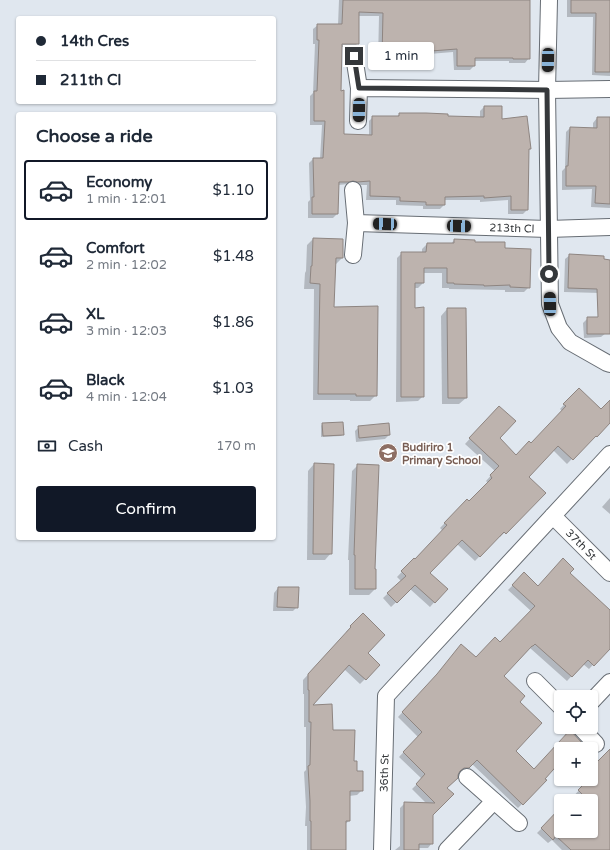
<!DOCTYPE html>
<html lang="en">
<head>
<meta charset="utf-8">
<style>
  body { margin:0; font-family:"Varela Round",sans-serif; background:#f6f6f7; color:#1f2937; height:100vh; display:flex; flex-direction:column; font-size:15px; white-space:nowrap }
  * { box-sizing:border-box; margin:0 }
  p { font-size:13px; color:#747a83 }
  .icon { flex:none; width:22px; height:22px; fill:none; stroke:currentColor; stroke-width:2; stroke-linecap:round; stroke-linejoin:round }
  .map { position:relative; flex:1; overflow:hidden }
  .panel { position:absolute; left:16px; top:112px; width:260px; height:428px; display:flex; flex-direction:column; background:#fff; border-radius:4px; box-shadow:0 1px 3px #0004 }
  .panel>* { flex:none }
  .hud { position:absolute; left:16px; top:16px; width:260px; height:88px; border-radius:4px; box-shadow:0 1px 3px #0004; display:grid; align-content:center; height:88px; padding:0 20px; background:#fff }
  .fabs { position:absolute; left:554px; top:690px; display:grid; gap:8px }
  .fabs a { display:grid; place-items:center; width:44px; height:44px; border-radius:4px; background:#fff; box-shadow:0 1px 3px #0004; font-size:20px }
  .end { position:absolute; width:18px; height:18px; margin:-9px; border:5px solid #35383b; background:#fff; box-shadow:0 0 0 2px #fff }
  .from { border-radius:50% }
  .bubble { position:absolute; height:28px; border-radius:4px; background:#fff; box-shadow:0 1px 3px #0004; font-size:13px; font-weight:600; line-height:28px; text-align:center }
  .car { position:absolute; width:12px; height:24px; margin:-12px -6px; border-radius:5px; box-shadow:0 0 3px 1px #0007; background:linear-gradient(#222 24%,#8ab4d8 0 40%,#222 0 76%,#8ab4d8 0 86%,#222 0) }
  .hud b { display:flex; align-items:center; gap:14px; height:38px; font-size:15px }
  .hud b+b { border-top:1px solid #e0e1e3 }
  .hud i { width:10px; height:10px; background:#1f2937 }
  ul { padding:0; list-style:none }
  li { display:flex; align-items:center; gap:12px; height:60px; margin:0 8px 6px; padding:0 12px; border:2px solid transparent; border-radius:4px }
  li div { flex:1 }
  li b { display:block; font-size:15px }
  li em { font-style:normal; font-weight:600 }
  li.selected { border-color:#111827 }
  li>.icon { width:36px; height:36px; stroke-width:1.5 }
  h2 { padding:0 20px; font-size:18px; line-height:48px }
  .pay { display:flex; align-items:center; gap:10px; height:44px; padding:0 20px; font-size:15px }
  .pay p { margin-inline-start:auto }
  .cta { display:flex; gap:8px; margin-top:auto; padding:8px 20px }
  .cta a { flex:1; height:46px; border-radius:4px; background:#111827; color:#fff; font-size:16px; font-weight:600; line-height:46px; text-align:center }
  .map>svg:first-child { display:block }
  .shadow { fill:#0003 }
  .building { fill:#bdb3ae; stroke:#8e8581 }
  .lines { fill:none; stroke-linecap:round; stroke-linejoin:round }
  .street-casing { stroke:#676d74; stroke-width:18 }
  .street { stroke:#fff; stroke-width:16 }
  .route { stroke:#35383b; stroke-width:5 }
  .labels { text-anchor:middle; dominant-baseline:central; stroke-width:3.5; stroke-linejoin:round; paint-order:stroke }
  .street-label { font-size:11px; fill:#35383b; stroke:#fff }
  .education-label { font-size:11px; font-weight:bold; fill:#785e54; stroke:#fff; text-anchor:start }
</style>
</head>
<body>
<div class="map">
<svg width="610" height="850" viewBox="0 0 610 850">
  <rect width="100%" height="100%" fill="#e0e7ef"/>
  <g class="shadow">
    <polygon points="339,0 529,0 529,58 525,63 509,63 509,61 474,61 474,66 470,70 454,70 453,52 417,55 417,58 413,62 378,61 379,16 358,16 358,43 354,47 341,47 340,92 343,135 369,136 369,121 373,117 396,117 400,114 447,117 480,118 480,111 484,107 501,120 530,149 528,151 527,210 523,214 508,214 508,200 480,202 480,200 444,200 444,205 440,209 423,209 423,206 396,205 396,200 366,200 367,185 353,185 348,184 338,185 337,214 333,218 308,218 308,202 310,200 309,163 313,159 320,159 322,125 310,125 310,96 313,93 315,44 313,44 313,29 318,25 338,25"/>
    <polygon points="567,0 610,0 610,76 592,75 593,17 567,17"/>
    <polygon points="597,118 610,118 610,208 591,207 592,189 562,190 562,171 565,168 566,132 570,128 593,129 593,123"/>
    <polygon points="313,239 342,240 342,258 336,264 335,264 333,308 376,395 370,401 350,401 350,400 313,400 314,289 304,289 305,273 306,271 307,245"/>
    <polygon points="454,240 474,243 504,249 529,287 524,292 505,292 505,290 449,289 449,288 442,288 442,273 423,273 423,283 418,288 414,288 414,309 423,396 418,401 396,402 397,258 402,253 422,253 422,249 427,244 451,244"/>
    <polygon points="570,255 603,256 600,293 564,292 565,259"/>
    <polygon points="447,309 466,398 459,404 442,404 441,316"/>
    <polygon points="588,318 606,333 601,337 584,338 583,323"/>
    <polygon points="579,389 601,411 610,407 610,422 590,440 567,464 553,450 527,477 544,493 500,537 499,536 475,561 457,544 428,573 446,589 430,607 410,589 391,607 383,598 401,581 397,577 414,559 414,560 443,531 440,528 467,500 469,502 488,483 486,481 495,471 465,444 494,412 498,438 516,456 531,445 562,411 560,409"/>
    <polygon points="322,424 343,434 341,436 321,437 321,426"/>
    <polygon points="359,427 389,435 385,439 356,442 355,431"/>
    <polygon points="314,464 331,553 325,560 307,560 308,471"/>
    <polygon points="358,465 374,570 375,589 369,595 349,595 349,560 348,560 352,471"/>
    <polygon points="610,498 610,514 602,507"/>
    <polygon points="524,574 538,587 569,574 610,611 610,647 589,669 583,664 567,681 530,648 503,676 518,702 515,751 534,770 566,736 583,749 561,749 561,765 558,763 544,779 546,780 518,808 472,764 463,772 459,772 446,788 432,815 432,843 428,848 418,848 418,850 395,850 400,846 400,808 405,803 427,804 412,789 422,779 399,757 418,737 398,717 433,680 461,645 476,658 500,643 531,611 508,590"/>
    <polygon points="278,588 297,607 293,611 273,611 274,593"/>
    <polygon points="363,614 366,653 379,665 360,684 344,669 311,706 332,731 353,762 362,790 357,795 349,796 349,821 345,824 345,850 307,850 307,826 305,826 306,807 304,772 306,770 306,727 304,727 304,694 303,694 303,680 347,633 346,632"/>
    <polygon points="610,750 610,850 562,850 552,840 548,843 537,833 561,809 561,831 591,831 591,801 569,801 583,786 576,779 591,779 591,756 598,762"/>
  </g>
  <g class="building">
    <polygon points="343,0 530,0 530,59 513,59 513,58 475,58 475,66 457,66 457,49 418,52 418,59 382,57 383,13 359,12 359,44 342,44 341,91 344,90 344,134 372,135 372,116 399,116 399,113 426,113 448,114 448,116 484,117 484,106 502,106 502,119 527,116 531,149 529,149 528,210 511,210 511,196 484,198 484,196 445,197 445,205 426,205 426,202 400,201 400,197 370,196 370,181 357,182 353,181 349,182 339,182 338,214 312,214 312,197 314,197 313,158 323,158 325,121 314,121 314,91 317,91 319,40 317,40 317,24 342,24"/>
    <polygon points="571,0 610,0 610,72 595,72 596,13 571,13"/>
    <polygon points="597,117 610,117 610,204 595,203 596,186 566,186 566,166 568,166 570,127 597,128"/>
    <polygon points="313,238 343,239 343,258 336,258 334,307 378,306 377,396 356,396 356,394 318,394 320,284 310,283 311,266 312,266"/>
    <polygon points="454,239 475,240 475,242 505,242 505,248 531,249 530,288 510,287 510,285 484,286 484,285 454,284 454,283 447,283 447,268 424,268 424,283 415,283 415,308 424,307 424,397 401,397 401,252 426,252 427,243 454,243"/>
    <polygon points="569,254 604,256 604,259 610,260 610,334 587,334 587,317 598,317 597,289 568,288"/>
    <polygon points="447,308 466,308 467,398 448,398"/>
    <polygon points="579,388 601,409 610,400 610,423 597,437 596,436 573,460 558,446 529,477 546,493 506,534 504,532 480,557 462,540 430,573 448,589 435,603 415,585 397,603 387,593 406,576 401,571 414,558 415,559 447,525 444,523 467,499 469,501 492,478 490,475 499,466 469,438 499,406 516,421 500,438 516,455 529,441 531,443 566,406 563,404"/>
    <polygon points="343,422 344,435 323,436 322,423"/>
    <polygon points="389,423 390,435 359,438 358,426"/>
    <polygon points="314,463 334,464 332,554 313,554"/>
    <polygon points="357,464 379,465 375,569 376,569 376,589 355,589 355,555 354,555"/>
    <polygon points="563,558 574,569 570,573 610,610 610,649 594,666 588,660 572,677 535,644 533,646 532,646 504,676 525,696 520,702 542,723 516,751 534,769 570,730 581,742 575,749 561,749 561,761 545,779 547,780 523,805 477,760 469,768 464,768 460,771 458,775 458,778 447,788 454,794 433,815 433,844 419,844 419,850 404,850 404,802 435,803 416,784 425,774 403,752 422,732 402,712 437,674 461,644 476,657 495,637 500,642 535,606 512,585 524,572 538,586"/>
    <polygon points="278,587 299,587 298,608 277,607"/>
    <polygon points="363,613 385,635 368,653 380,665 366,680 349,665 313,705 332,704 333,730 355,730 354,761 357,761 357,771 363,771 363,791 350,791 350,821 346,821 346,850 311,850 311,821 310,821 310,801 308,766 310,765 311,722 309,722 309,690 308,690 308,674 351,627 350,626"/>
    <polygon points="610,749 610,850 571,850 556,836 553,840 541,828 561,807 561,831 591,831 591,801 589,801 578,790 589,779 591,779 591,755 598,761"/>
  </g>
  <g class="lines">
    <g class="street-casing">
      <g id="street">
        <polyline points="549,0 547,90 550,304 559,328 570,342 607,363 610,364"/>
        <polyline points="354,56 359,88"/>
        <polyline points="358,121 359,88 547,90 610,89"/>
        <path id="s1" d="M353,190l3,33 192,6 62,-2"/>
        <polyline points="353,255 356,223"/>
        <path id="s2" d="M553,516l57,57"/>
        <polyline points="535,681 561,707"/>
        <polyline points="591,702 610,682"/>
        <polyline points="580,727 596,744"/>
        <polyline points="467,777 519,823"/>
        <path id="s3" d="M382,850l4,-154 224,-242"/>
        <polyline points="447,850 494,801"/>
      </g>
    </g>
    <use href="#street" class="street"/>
  </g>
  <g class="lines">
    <polyline class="route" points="354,56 359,88 547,90 549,274"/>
  </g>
  <defs>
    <g id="school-disc" transform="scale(1)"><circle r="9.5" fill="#8d6e63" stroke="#fff"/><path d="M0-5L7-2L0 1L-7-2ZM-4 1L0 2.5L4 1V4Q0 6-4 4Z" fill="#fff"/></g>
  </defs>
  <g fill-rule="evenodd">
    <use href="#school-disc" x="388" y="453"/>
  </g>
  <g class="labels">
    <g class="street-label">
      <text stroke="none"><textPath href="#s1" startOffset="189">213th Cl</textPath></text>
      <text stroke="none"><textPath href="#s2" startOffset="40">37th St</textPath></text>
      <text stroke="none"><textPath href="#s3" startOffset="77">36th St</textPath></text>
    </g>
    <g class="education-label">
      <text x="402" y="447">Budiriro 1<tspan x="402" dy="13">Primary School</tspan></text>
    </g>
  </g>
</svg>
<div class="fabs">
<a><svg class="icon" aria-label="locate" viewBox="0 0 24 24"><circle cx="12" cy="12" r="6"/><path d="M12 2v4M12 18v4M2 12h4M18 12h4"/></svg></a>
<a>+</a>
<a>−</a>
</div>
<i class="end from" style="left:549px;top:274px"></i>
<i class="end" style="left:354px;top:56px"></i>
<div class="bubble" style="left:368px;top:42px;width:66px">1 min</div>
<i class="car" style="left:548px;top:60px;rotate:181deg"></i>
<i class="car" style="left:359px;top:110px;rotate:181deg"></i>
<i class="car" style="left:385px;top:224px;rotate:272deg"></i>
<i class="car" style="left:459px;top:226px;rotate:92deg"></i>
<i class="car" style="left:550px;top:304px;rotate:359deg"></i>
<div class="hud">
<b><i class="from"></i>14th Cres</b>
<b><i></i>211th Cl</b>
</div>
<section class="panel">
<h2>Choose a ride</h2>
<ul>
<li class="selected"><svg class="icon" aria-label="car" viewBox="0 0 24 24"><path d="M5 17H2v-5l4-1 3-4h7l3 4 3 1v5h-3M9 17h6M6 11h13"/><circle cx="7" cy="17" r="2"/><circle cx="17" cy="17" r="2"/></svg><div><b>Economy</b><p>1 min · 12:01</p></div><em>$1.10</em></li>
<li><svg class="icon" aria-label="car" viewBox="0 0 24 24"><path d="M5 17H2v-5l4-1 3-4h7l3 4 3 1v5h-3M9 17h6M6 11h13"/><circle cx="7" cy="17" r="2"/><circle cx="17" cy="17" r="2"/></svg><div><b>Comfort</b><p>2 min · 12:02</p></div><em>$1.48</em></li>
<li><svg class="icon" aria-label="car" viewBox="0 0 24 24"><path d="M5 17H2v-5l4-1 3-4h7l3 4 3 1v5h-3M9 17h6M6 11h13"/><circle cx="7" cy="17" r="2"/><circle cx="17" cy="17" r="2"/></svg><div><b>XL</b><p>3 min · 12:03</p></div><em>$1.86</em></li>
<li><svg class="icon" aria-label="car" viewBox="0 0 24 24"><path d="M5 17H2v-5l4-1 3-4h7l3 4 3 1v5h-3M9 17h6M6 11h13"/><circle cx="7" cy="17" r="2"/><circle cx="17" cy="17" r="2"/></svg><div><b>Black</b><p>4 min · 12:04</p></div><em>$1.03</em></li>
</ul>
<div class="pay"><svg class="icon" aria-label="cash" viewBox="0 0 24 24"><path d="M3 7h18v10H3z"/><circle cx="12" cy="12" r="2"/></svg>Cash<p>170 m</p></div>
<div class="cta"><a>Confirm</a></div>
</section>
</div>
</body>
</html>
